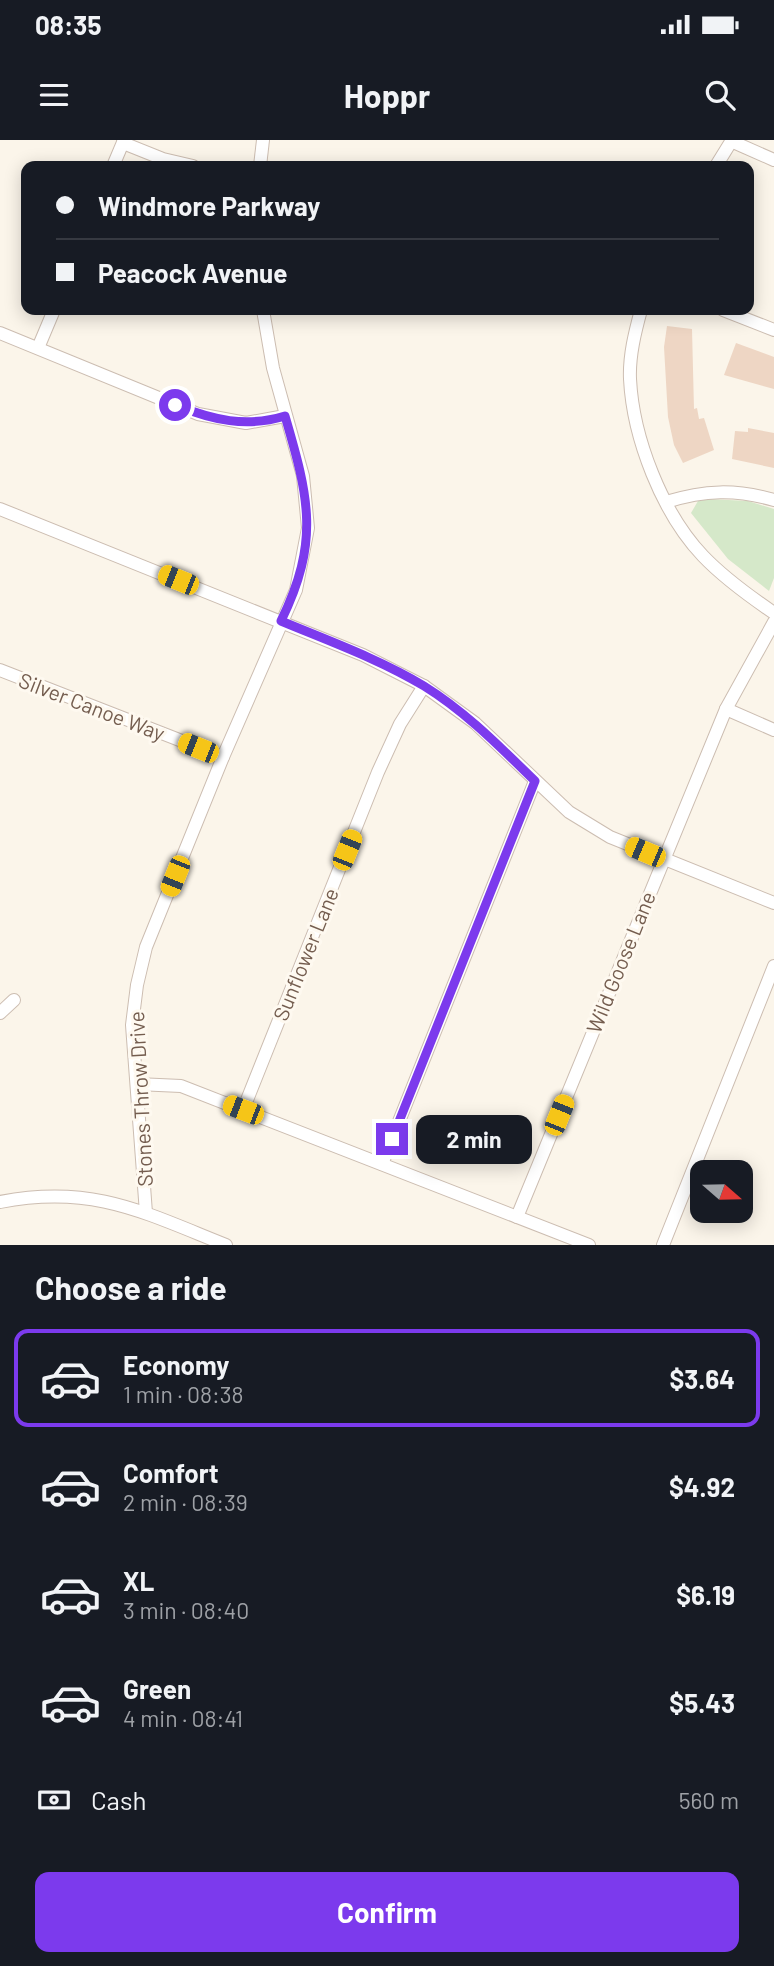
<!DOCTYPE html>
<html lang="en">
<head>
<meta charset="utf-8">
<style>
  body { margin:0; font-family:Barlow,sans-serif; background:#242831; color:#f1f3f6; height:100vh; display:flex; flex-direction:column; font-size:26px; white-space:nowrap }
  * { box-sizing:border-box; margin:0 }
  p { font-size:23px; color:#9ea1a6 }
  .icon { flex:none; width:38px; height:38px; fill:none; stroke:currentColor; stroke-width:2; stroke-linecap:round; stroke-linejoin:round }
  .map { position:relative; height:1105px; overflow:hidden }
  .side { display:flex; flex-direction:column; background:#171b24; flex:1 }
  .side>* { flex:none }
  .top-card { position:absolute; left:21px; top:21px; width:733px; height:154px; border-radius:14px; box-shadow:0 4px 18px #0003; display:grid; align-content:center; height:154px; padding:0 35px; background:#171b24 }
  .needle { width:46px; rotate:110deg }
  .tools { position:absolute; left:690px; top:1020px; display:grid; gap:14px }
  .tools a { display:grid; place-items:center; width:63px; height:63px; border-radius:14px; background:#171b24; box-shadow:0 4px 18px #0003; font-size:35px }
  .end { position:absolute; width:32px; height:32px; margin:-16px; border:9px solid #7c3aed; background:#fff; box-shadow:0 0 0 4px #fff }
  .from { border-radius:50% }
  .bubble { position:absolute; height:49px; border-radius:14px; background:#171b24; box-shadow:0 4px 18px #0003; font-size:23px; font-weight:700; line-height:49px; text-align:center }
  .car { position:absolute; width:21px; height:42px; margin:-21px -10px; border-radius:9px; box-shadow:0 0 5px 2px #0007; background:linear-gradient(#f5c518 24%,#345 0 40%,#f5c518 0 76%,#345 0 86%,#f5c518 0) }
  .top-card b { display:flex; align-items:center; gap:24px; height:66px; font-size:26px }
  .top-card b+b { border-top:2px solid #363941 }
  .top-card i { width:18px; height:18px; background:#f1f3f6 }
  ul { padding:0; list-style:none }
  li { display:flex; align-items:center; gap:21px; height:98px; margin:0 14px 10px; padding:0 21px; border:4px solid transparent; border-radius:14px }
  li div { flex:1 }
  li b { display:block; font-size:26px }
  li em { font-style:normal; font-weight:700 }
  li.current { border-color:#7c3aed }
  li>.icon { width:63px; height:63px; stroke-width:1.5 }
  h2 { padding:0 35px; font-size:32px; line-height:84px }
  .pay { display:flex; align-items:center; gap:18px; height:77px; padding:0 35px; font-size:26px }
  .pay p { margin-inline-start:auto }
  .cta { display:flex; gap:14px; margin-top:auto; padding:14px 35px }
  .cta a { flex:1; height:80px; border-radius:14px; background:#7c3aed; color:#fff; font-size:28px; font-weight:700; line-height:80px; text-align:center }
  .status { display:flex; justify-content:space-between; align-items:center; height:49px; padding:0 35px; background:#171b24; direction:ltr }
  .status svg { height:19px; fill:currentColor }
  header { display:flex; justify-content:space-between; align-items:center; height:91px; padding:0 35px; background:#171b24; font-size:32px; font-weight:700 }
  .map>svg:first-child { display:block }
  .green { fill:#d5e8c9 }
  .building { fill:#eed6c4 }
  .lines { fill:none; stroke-linecap:round; stroke-linejoin:round }
  .minor-casing { stroke:#ccbdb1; stroke-width:14 }
  .minor { stroke:#fff; stroke-width:12 }
  .route { stroke:#7c3aed; stroke-width:9 }
  .labels { text-anchor:middle; dominant-baseline:central; stroke-width:6; stroke-linejoin:round; paint-order:stroke }
  .street-label { font-size:21px; fill:#745d4f; stroke:#fef9f0 }
</style>
</head>
<body>
<div class="status"><b>08:35</b><svg viewBox="0 0 49 12"><path d="M0 12V9h3v3zM5 12V6h3v6zM10 12V3h3v9zM15 12V0h3v12zM26 1h20v11H26zM47 4h2v5h-2z"/></svg></div>
<header><svg class="icon" aria-label="menu" viewBox="0 0 24 24"><path d="M4 6h16M4 12h16M4 18h16"/></svg>Hoppr<svg class="icon" aria-label="search" viewBox="0 0 24 24"><circle cx="10" cy="10" r="6"/><path d="M15 15l6 6"/></svg></header>
<div class="map">
<svg width="774" height="1105" viewBox="0 0 774 1105">
  <rect width="100%" height="100%" fill="#fbf5ea"/>
  <polygon class="green" points="709,359 748,361 774,369 774,438 769,451 728,419 691,373 698,361"/>
  <g class="building">
    <polygon points="667,186 692,189 694,269 697,268 699,279 704,278 714,310 683,323 674,305 668,277 664,207"/>
    <polygon points="736,203 774,217 774,249 724,235"/>
    <polygon points="748,288 774,293 774,328 732,319 735,291 748,292"/>
  </g>
  <g class="lines">
    <g class="minor-casing">
      <g id="minor">
        <polyline points="731,1 774,20"/>
        <polyline points="123,3 163,19 193,26"/>
        <polyline points="113,26 124,0"/>
        <polyline points="260,26 263,0"/>
        <polyline points="716,26 732,0"/>
        <path d="M641,170c-6,22 -12,46 -11,69 3,59 32,134 73,177 21,22 46,40 71,57"/>
        <polyline points="723,170 774,190"/>
        <polyline points="0,193 198,274 246,283 285,276"/>
        <polyline points="38,208 54,170"/>
        <path d="M666,362c39,-12 69,-13 108,-2"/>
        <polyline points="0,369 363,515 424,546 475,583 569,672 610,697 774,763"/>
        <polyline points="0,530 223,617"/>
        <polyline points="726,569 774,590"/>
        <polyline points="0,873 14,860"/>
        <polyline points="137,944 181,946 589,1105"/>
        <polyline points="243,970 378,632 400,584 424,546"/>
        <polyline points="382,1024 535,641"/>
        <path d="M0,1062c92,-18 143,10 226,43"/>
        <polyline points="146,1073 132,885 137,845 146,807 223,617 296,450 308,388 303,336 273,228 263,170"/>
        <polyline points="517,1077 726,569 774,482"/>
        <polyline points="663,1105 774,826"/>
      </g>
    </g>
    <use href="#minor" class="minor"/>
  </g>
  <g class="lines">
    <path class="route" d="M175,265c38,15 71,23 110,11 24,82 35,125 -4,205 48,20 98,38 143,65 42,26 76,61 111,95l-143,358"/>
  </g>
  <g class="labels">
    <g class="street-label">
      <text transform="translate(92 566) rotate(21)">Silver Canoe Way</text>
      <text transform="translate(305 814) rotate(-68)">Sunflower Lane</text>
      <text transform="translate(620 822) rotate(-68)">Wild Goose Lane</text>
      <text transform="translate(140 959) rotate(-93)">Stones Throw Drive</text>
    </g>
  </g>
</svg>
<div class="tools">
<a><svg class="needle" viewBox="-14 -14 28 28"><path d="M0-13l5 13h-10z" fill="#e53935"/><path d="M0 13l5-13h-10z" fill="#9ea1a6"/></svg></a>
</div>
<i class="end from" style="left:175px;top:265px"></i>
<i class="end" style="left:392px;top:999px"></i>
<div class="bubble" style="left:416px;top:975px;width:116px">2 min</div>
<i class="car" style="left:178px;top:440px;rotate:292deg"></i>
<i class="car" style="left:198px;top:608px;rotate:292deg"></i>
<i class="car" style="left:347px;top:710px;rotate:22deg"></i>
<i class="car" style="left:645px;top:712px;rotate:293deg"></i>
<i class="car" style="left:175px;top:736px;rotate:202deg"></i>
<i class="car" style="left:243px;top:970px;rotate:291deg"></i>
<i class="car" style="left:559px;top:975px;rotate:22deg"></i>
<div class="top-card">
<b><i class="from"></i>Windmore Parkway</b>
<b><i></i>Peacock Avenue</b>
</div>
</div>
<section class="side">
<h2>Choose a ride</h2>
<ul>
<li class="current"><svg class="icon" aria-label="car" viewBox="0 0 24 24"><path d="M5 17H2v-5l4-1 3-4h7l3 4 3 1v5h-3M9 17h6M6 11h13"/><circle cx="7" cy="17" r="2"/><circle cx="17" cy="17" r="2"/></svg><div><b>Economy</b><p>1 min · 08:38</p></div><em>$3.64</em></li>
<li><svg class="icon" aria-label="car" viewBox="0 0 24 24"><path d="M5 17H2v-5l4-1 3-4h7l3 4 3 1v5h-3M9 17h6M6 11h13"/><circle cx="7" cy="17" r="2"/><circle cx="17" cy="17" r="2"/></svg><div><b>Comfort</b><p>2 min · 08:39</p></div><em>$4.92</em></li>
<li><svg class="icon" aria-label="car" viewBox="0 0 24 24"><path d="M5 17H2v-5l4-1 3-4h7l3 4 3 1v5h-3M9 17h6M6 11h13"/><circle cx="7" cy="17" r="2"/><circle cx="17" cy="17" r="2"/></svg><div><b>XL</b><p>3 min · 08:40</p></div><em>$6.19</em></li>
<li><svg class="icon" aria-label="car" viewBox="0 0 24 24"><path d="M5 17H2v-5l4-1 3-4h7l3 4 3 1v5h-3M9 17h6M6 11h13"/><circle cx="7" cy="17" r="2"/><circle cx="17" cy="17" r="2"/></svg><div><b>Green</b><p>4 min · 08:41</p></div><em>$5.43</em></li>
</ul>
<div class="pay"><svg class="icon" aria-label="cash" viewBox="0 0 24 24"><path d="M3 7h18v10H3z"/><circle cx="12" cy="12" r="2"/></svg>Cash<p>560 m</p></div>
<div class="cta"><a>Confirm</a></div>
</section>
</body>
</html>
